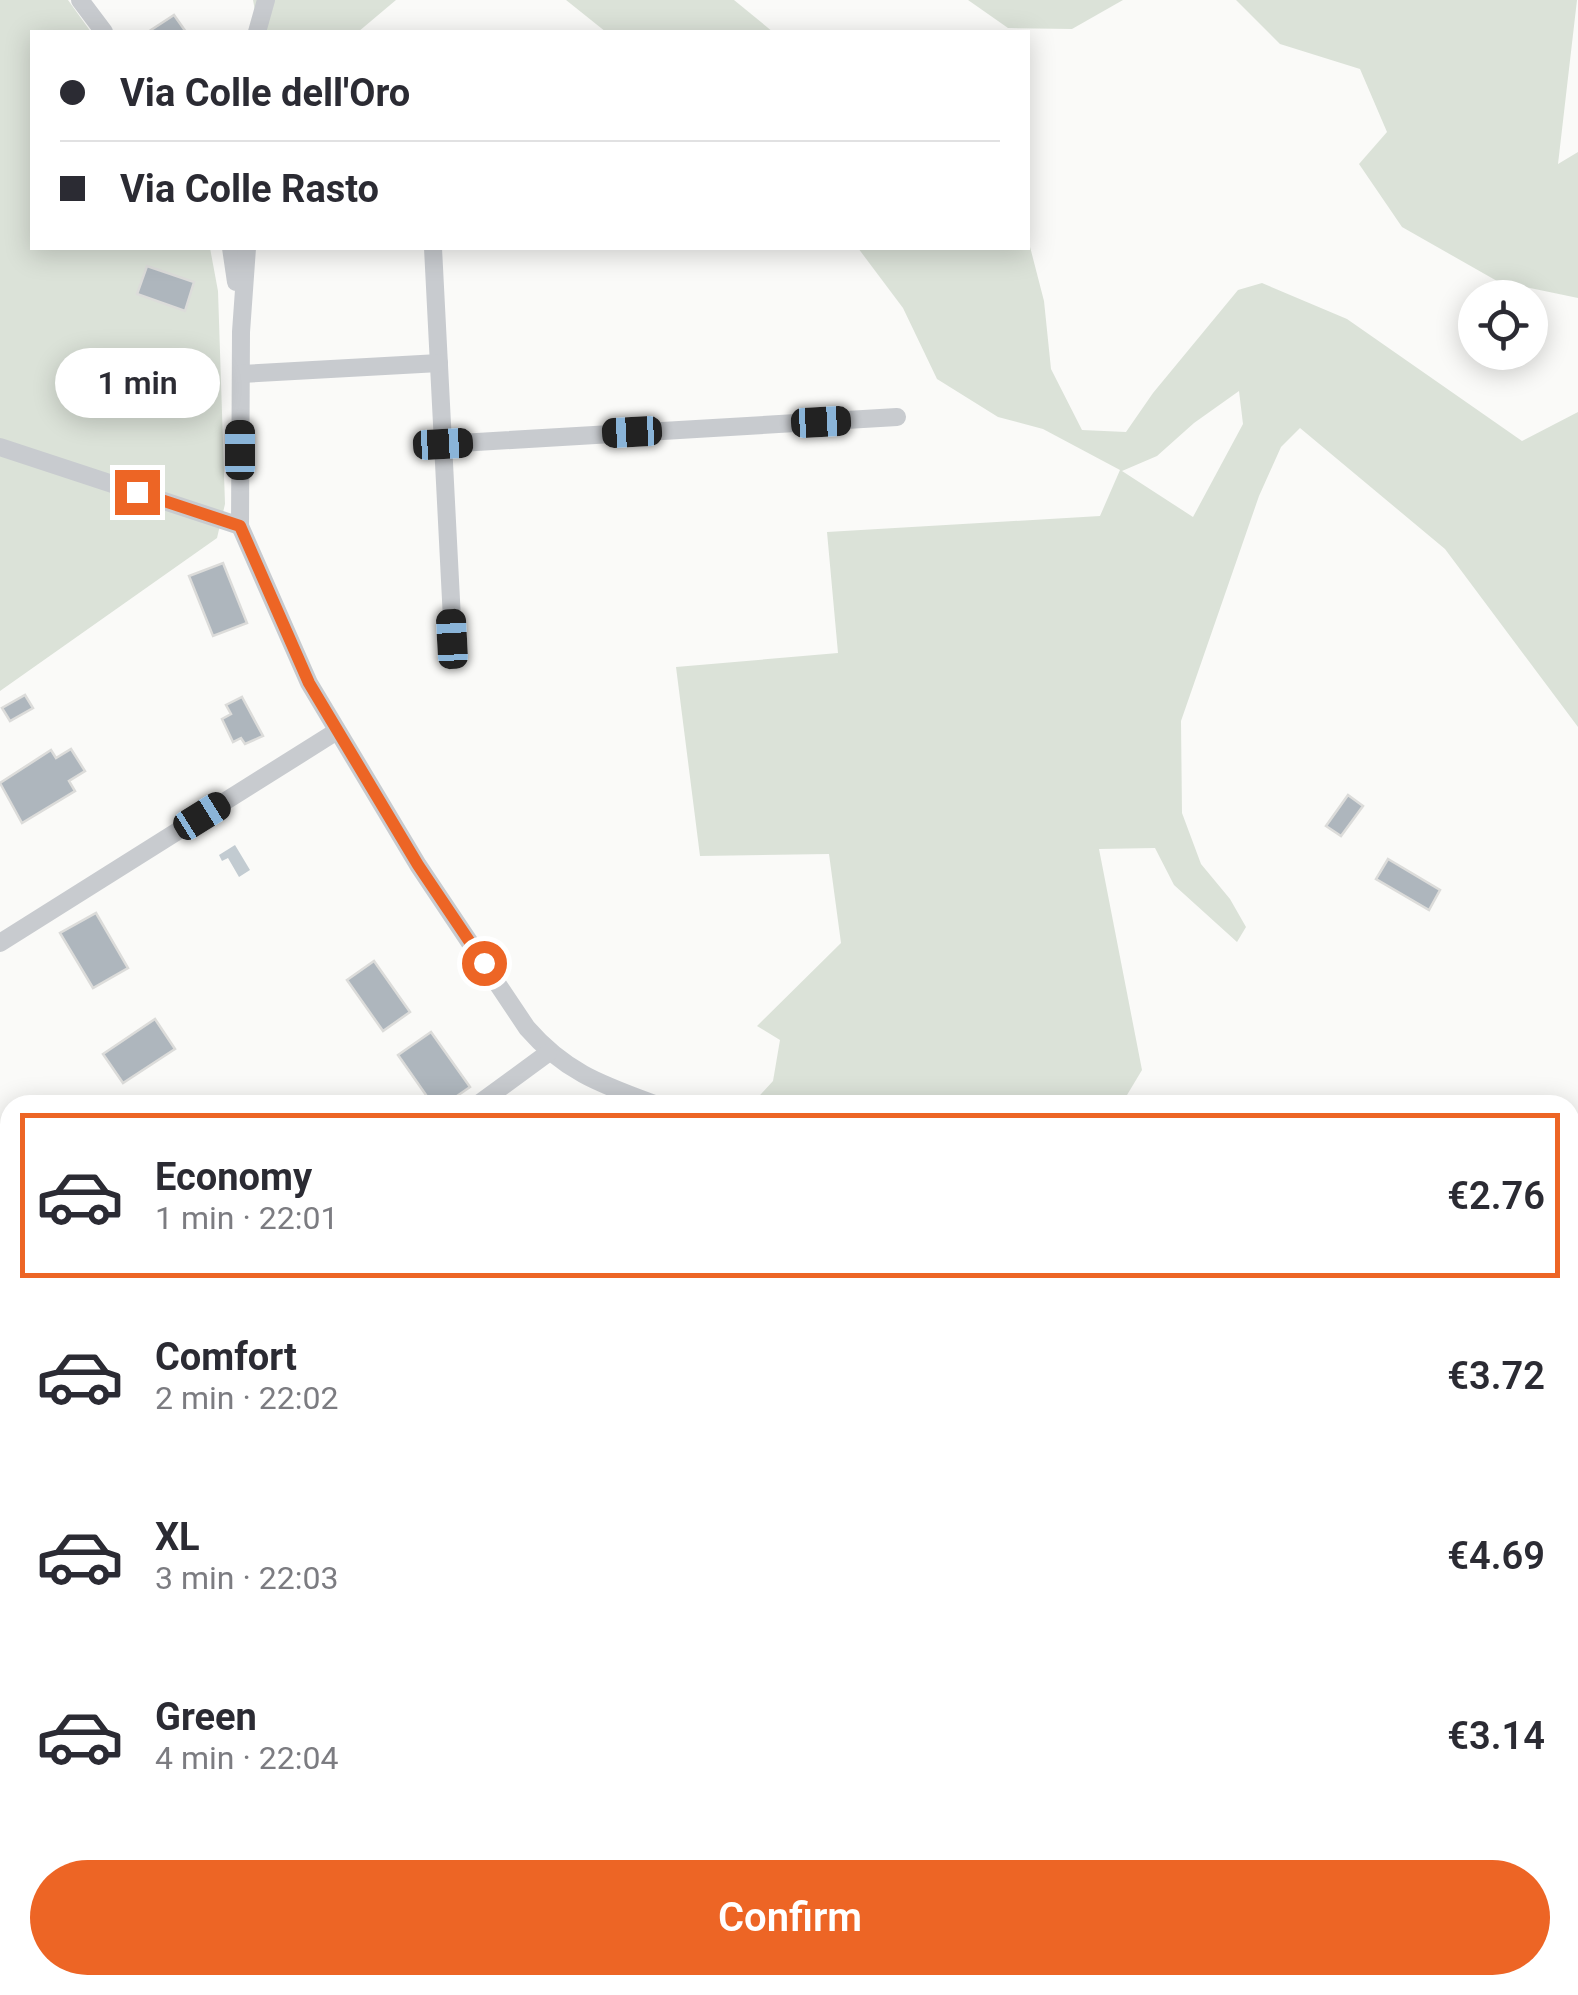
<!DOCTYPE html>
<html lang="en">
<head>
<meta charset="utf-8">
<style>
  body { margin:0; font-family:Roboto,sans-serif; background:#f7f7f7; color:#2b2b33; height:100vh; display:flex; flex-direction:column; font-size:38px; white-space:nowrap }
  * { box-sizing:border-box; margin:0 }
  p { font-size:32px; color:#7c7c81 }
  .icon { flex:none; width:55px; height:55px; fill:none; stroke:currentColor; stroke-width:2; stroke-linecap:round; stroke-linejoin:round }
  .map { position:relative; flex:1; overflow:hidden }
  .side { position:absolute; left:0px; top:1095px; width:1580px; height:900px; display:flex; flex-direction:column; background:#fff; border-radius:30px 30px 0 0; box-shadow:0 5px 25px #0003 }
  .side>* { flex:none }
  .hud { position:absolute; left:30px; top:30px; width:1000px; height:220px; border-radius:0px; box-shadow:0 5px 25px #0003; display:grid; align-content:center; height:220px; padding:0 30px; background:#fff }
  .buttons { position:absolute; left:1458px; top:280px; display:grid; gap:20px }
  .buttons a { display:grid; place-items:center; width:90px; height:90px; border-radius:50%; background:#fff; box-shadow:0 5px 25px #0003; font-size:50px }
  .end { position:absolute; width:45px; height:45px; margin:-22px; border:12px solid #ed6525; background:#fff; box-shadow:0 0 0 5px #fff }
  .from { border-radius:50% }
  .bubble { position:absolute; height:70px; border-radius:35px; background:#fff; box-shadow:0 5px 25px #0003; font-size:32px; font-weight:600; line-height:70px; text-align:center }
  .car { position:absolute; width:30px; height:60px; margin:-30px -15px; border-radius:12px; box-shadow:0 0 8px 2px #0007; background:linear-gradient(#222 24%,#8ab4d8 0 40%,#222 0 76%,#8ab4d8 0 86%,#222 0) }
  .hud b { display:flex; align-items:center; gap:35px; height:95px; font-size:38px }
  .hud b+b { border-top:2px solid #e1e1e2 }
  .hud i { width:25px; height:25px; background:#2b2b33 }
  ul { padding:18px 0 0; list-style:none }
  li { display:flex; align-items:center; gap:30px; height:165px; margin:0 20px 15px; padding:0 10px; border:5px solid transparent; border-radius:0px }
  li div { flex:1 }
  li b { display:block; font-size:38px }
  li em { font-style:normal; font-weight:600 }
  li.active { border-color:#ed6525 }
  li>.icon { width:90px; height:90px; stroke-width:1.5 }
  .primary-button { display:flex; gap:20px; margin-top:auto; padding:20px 30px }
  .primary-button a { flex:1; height:115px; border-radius:60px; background:#ed6525; color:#fff; font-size:40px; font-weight:600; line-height:115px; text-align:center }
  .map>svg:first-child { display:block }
  .green { fill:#dbe2d8; fill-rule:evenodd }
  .water { fill:#c2cbd1 }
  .building { fill:#aeb6bd; stroke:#dcdcda; stroke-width:2.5 }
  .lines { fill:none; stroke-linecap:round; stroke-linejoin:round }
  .minor { stroke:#c8cbcf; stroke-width:18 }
  .route { stroke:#ed6525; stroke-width:12 }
</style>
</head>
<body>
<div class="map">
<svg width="1578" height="1995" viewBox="0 0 1578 1995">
  <rect width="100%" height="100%" fill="#fafaf8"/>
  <g class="green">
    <path d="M0,0h68l23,32h-59v216h178l8,43 7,213 -8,34 -217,153zM147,266l47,16 -10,29 -47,-17z"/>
    <polygon points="253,0 396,0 358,32 263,32 258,27"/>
    <polygon points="566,0 734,0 773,32 606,32"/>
    <polygon points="968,0 1123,0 1072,29 1008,28"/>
    <polygon points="1236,0 1577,0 1558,164 1578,152 1578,298 1497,281 1402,227 1359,164 1387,132 1360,69 1280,44"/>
    <path d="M1028,239l16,62 7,68 31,61 44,2 27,-39 85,-103 24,-7 85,36 175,122 56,-29v315l-133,-178 -145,-121 -19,19 -22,49 -78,225 1,92 19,51 29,35 16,28 -9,15 -63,-57 -19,-37 -56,1 43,221 -21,35h-370l22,-24 7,-41 -23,-14 84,-83 -12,-89 -129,2 -24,-189 162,-14 -11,-121 273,-16 20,-46 -77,-41 -45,-12 -61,-38 -34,-71 -45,-60h170zM1239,391l4,33 -50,93 -71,-46 35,-15 37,-33z"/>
  </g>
  <polygon class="water" points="235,845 250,870 239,877 228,858 222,861 219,855"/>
  <g class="building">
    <polygon points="174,15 186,32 148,32"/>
    <polygon points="147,266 194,282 185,311 137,294"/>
    <polygon points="223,563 247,623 213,636 189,576"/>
    <polygon points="25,695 33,708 10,721 2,708"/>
    <polygon points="242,697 263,736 245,744 241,738 233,742 222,719 231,714 226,705"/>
    <polygon points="71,749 85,771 69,781 75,791 22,823 0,783 51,750 56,758"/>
    <polygon points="1348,795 1363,806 1341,836 1326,826"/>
    <polygon points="1388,859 1440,890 1429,910 1376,879"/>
    <polygon points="96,913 128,968 93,988 60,933"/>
    <polygon points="374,961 410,1012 383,1031 347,980"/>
    <polygon points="155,1019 175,1049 123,1083 103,1054"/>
    <polygon points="431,1032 470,1087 444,1105 433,1105 398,1055"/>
  </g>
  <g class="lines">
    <g class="minor">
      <polyline points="80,0 104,32"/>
      <polyline points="257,32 266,0"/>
      <polyline points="231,248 236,282"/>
      <path d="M247,248l-6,84 -1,194 69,157 109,182 109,163c39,45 76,57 130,77"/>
      <polyline points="433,248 453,639"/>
      <polyline points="241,374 439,363"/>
      <polyline points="443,444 897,417"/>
      <polyline points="0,447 240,526"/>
      <polyline points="0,943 337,731"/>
      <polyline points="477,1105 548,1053"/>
      <polyline points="0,1454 10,1446"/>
      <polyline points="1570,1530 1578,1532"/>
    </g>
  </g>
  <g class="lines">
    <polyline class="route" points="137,492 240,526 309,683 418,865 484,963"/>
  </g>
</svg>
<div class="buttons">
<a><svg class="icon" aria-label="locate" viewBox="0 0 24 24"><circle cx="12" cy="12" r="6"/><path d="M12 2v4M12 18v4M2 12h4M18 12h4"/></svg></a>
</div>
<i class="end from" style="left:484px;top:963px"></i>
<i class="end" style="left:137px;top:492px"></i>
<div class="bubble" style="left:55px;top:348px;width:165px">1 min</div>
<i class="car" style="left:821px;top:422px;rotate:87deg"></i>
<i class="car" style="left:632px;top:432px;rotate:267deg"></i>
<i class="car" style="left:443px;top:444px;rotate:87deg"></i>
<i class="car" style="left:240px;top:450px;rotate:0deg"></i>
<i class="car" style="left:452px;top:639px;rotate:357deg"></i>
<i class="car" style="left:202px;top:816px;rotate:58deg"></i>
<div class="hud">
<b><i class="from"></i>Via Colle dell'Oro</b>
<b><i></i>Via Colle Rasto</b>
</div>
<section class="side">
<ul>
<li class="active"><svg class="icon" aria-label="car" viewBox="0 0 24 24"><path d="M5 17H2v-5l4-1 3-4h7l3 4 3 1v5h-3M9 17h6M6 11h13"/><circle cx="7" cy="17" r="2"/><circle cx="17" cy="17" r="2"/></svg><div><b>Economy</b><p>1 min · 22:01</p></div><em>€2.76</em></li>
<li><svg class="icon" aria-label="car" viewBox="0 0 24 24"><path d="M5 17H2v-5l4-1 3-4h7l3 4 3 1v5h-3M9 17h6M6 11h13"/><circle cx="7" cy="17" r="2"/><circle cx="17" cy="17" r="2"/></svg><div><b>Comfort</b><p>2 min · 22:02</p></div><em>€3.72</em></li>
<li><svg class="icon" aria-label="car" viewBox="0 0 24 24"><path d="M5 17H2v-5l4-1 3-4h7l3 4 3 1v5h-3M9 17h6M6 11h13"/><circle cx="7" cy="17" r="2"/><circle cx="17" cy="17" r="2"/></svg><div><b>XL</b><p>3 min · 22:03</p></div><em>€4.69</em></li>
<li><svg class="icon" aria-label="car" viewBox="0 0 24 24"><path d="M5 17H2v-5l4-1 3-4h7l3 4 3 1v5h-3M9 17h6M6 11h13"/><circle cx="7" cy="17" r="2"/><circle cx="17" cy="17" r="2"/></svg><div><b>Green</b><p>4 min · 22:04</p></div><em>€3.14</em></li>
</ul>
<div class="primary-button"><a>Confirm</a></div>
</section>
</div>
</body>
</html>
